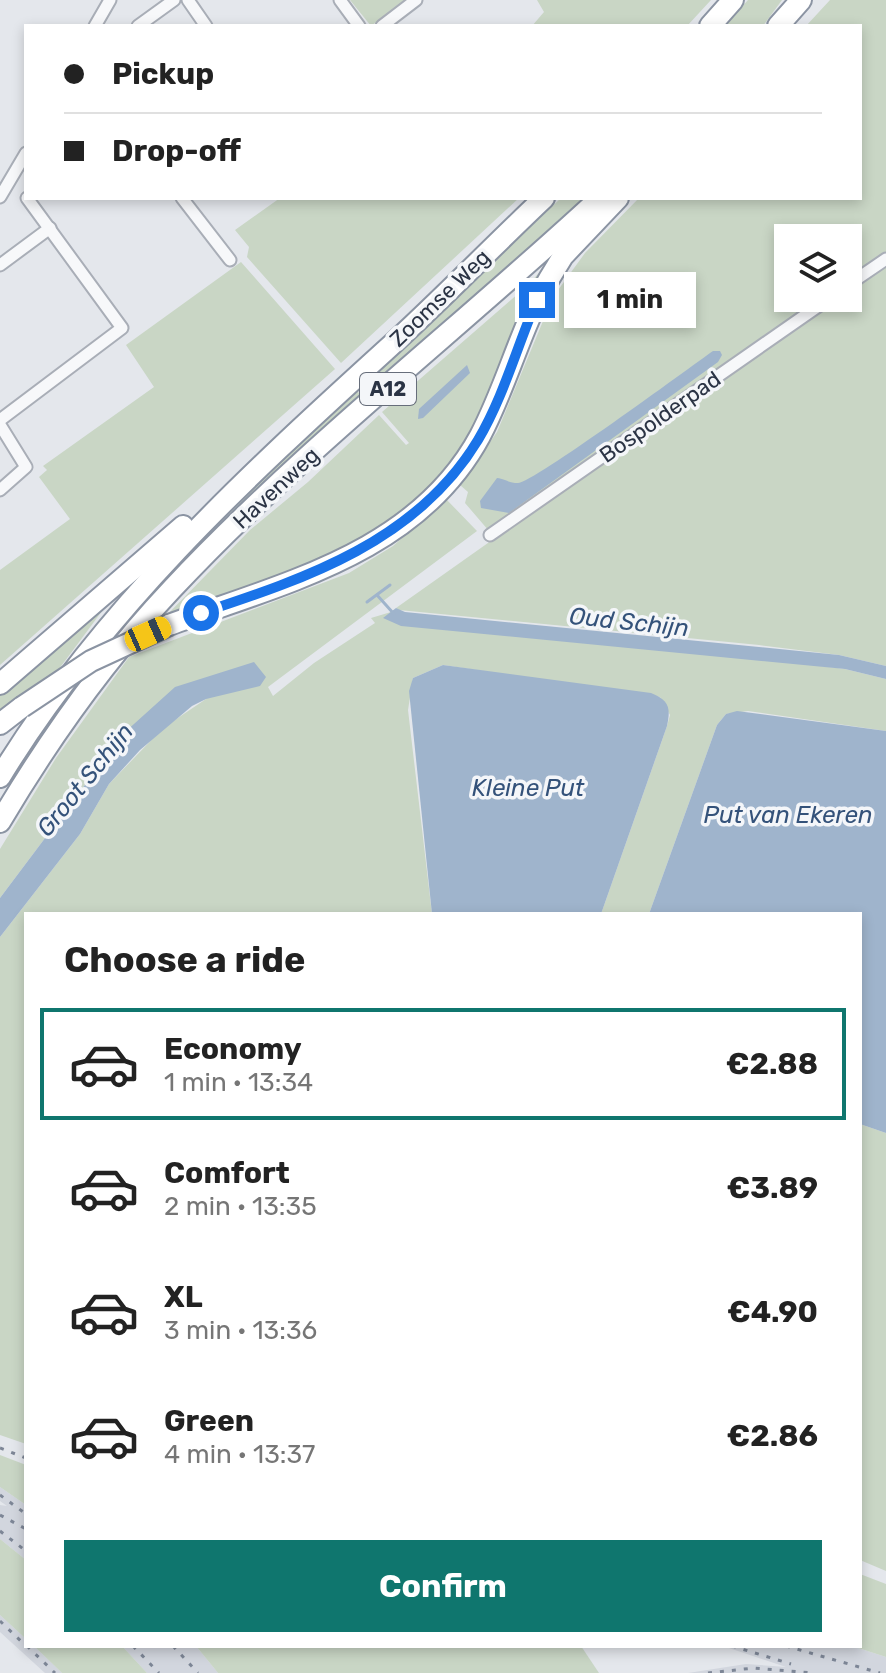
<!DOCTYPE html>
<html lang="en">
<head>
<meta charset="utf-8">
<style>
  body { margin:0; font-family:Rubik,sans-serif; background:#f2f2f2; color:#222; height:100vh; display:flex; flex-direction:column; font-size:30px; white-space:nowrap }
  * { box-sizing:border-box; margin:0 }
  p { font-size:26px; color:#767676 }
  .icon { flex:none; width:44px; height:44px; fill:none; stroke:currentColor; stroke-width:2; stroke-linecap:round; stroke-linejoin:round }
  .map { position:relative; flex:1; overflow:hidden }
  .panel { position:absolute; left:24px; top:912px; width:838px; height:736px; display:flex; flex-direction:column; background:#fff; border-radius:0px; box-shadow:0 4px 12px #0003 }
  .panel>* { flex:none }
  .banner { position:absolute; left:24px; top:24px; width:838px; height:176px; border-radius:0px; box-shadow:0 4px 12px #0003; display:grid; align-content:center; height:176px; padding:0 40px; background:#fff }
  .controls { position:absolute; left:774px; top:224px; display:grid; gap:16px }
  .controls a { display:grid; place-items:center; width:88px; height:88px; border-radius:0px; background:#fff; box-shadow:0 4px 12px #0003; font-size:40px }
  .end { position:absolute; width:36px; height:36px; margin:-18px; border:10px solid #1a73e8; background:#fff; box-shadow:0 0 0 4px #fff }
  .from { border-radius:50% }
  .bubble { position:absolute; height:56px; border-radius:0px; background:#fff; box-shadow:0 4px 12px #0003; font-size:26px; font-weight:700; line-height:56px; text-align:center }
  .car { position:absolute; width:24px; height:48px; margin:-24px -12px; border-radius:10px; box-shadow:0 0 6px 2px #0007; background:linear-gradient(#f5c518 24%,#345 0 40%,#f5c518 0 76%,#345 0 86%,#f5c518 0) }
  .banner b { display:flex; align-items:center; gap:28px; height:76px; font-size:30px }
  .banner b+b { border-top:2px solid #e0e0e0 }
  .banner i { width:20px; height:20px; background:#222 }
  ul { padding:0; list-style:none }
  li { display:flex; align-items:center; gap:24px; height:112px; margin:0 16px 12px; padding:0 24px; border:4px solid transparent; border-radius:0px }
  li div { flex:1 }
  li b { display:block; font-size:30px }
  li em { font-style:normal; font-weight:700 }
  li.selected { border-color:#0f766e }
  li>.icon { width:72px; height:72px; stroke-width:1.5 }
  h2 { padding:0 40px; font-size:36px; line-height:96px }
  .primary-button { display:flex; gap:16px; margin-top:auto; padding:16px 40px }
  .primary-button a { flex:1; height:92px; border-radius:0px; background:#0f766e; color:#fff; font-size:32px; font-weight:700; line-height:92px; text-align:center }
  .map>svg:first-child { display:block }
  .built { fill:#d2d6de }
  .green { fill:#c9d6c5; fill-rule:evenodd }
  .water { fill:#9fb4cc }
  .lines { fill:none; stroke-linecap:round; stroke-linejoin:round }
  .stream { stroke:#9fb4cc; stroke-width:3 }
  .street-casing { stroke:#a9aeb7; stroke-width:15 }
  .highway-casing { stroke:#8b94a3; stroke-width:24 }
  .street { stroke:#f7f8fa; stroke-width:11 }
  .highway { stroke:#fff; stroke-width:20 }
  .rail { stroke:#7d8696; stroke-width:3; stroke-dasharray:4 8; stroke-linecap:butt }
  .highway-bridge-casing { stroke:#8b94a3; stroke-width:24; stroke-linecap:butt }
  .highway-bridge { stroke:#fff; stroke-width:20 }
  .route { stroke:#1a73e8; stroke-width:10 }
  .labels { text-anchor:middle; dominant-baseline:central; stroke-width:7; stroke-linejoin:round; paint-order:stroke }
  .shield { fill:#f4f6f9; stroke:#676e7b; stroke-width:2 }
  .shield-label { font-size:20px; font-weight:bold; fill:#2b3445 }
  .street-label { font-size:22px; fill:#2b3445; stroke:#f4f6f9 }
  .water-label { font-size:24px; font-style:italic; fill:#34527a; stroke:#f4f6f9 }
</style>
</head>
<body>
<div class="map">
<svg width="886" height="1673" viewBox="0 0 886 1673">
  <rect width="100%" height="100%" fill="#e4e7ec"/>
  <g class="built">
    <polygon points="0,1487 26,1505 26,1560 0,1539 0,1505 7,1506 0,1501"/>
    <polygon points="0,1615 26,1639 26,1646 34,1646 62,1673 45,1673 0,1632"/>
    <polygon points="122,1646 196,1646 218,1673 147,1673"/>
    <polygon points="723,1646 852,1646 886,1657 886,1673 688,1673 746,1664 786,1667"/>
  </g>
  <g class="green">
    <polygon points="350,0 406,0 371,26"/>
    <polygon points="537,0 711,0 687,26 532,26 544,12"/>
    <polygon points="748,0 782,0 763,26 725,26"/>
    <path d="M830,0h56v666l-47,-11 -80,-10 -360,-35 -3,-2 99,-70 -30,-35 3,-11 -8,-7 37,-53 56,-135 32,-44 54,-55h221v-172h-54zM788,238h60v60h-60z"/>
    <polygon points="280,198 519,198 341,363 247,257 249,247 235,230"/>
    <polygon points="561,198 589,198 368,397 360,387"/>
    <polygon points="557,253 484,413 460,452 415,504 367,542 163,619 250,530 308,482 379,415 406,445 409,443 382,412 527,286"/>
    <polygon points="241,262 335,369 0,665 0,570 70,519 39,477 47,470 43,466 154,387 126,345"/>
    <path d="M356,390l9,9 -247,240 -15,8c79,-92 165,-175 253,-257z"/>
    <polygon points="446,499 477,531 268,687 273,696 314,663 375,623 371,618 391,612 845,669 886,679 886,731 748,711 726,714 717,725 649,914 601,914 667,726 670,715 660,697 443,665 413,678 408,710 432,914 26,914 26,1444 0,1435 0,937 80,834 109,784 163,728 206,699 211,686 124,733 0,898 0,849 56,758 129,657 349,573 393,546"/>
    <polygon points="114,595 56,673 0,717 0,692"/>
    <polygon points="860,1124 886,1133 886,1571 860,1560"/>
    <polygon points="0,1455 26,1465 26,1505 0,1487"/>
    <polygon points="0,1539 26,1560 26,1639 0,1615"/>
    <polygon points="860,1574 886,1584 886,1657 852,1646 860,1646"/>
    <polygon points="34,1646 122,1646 147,1673 62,1673"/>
    <polygon points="196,1646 581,1646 599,1673 218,1673"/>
  </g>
  <g class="water">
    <path d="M713,351h7l2,4 -4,7 -209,151 -28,-5 -1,-7 17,-23c9,1 11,5 21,5 15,0 171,-115 195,-132z"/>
    <polygon points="467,365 470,373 423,418 418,419 419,409"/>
    <polygon points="396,608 405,612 839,655 886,666 886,679 845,669 401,626 383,618"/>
    <polygon points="254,662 266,677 260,686 206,699 192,706 140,750 109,784 80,834 0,937 0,898 124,733 175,687"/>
    <path d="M443,665l208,28c18,7 20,15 16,33l-66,188h-169l-23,-223 4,-13z"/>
    <polygon points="737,711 886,731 886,1133 860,1124 860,914 649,914 717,725 726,714"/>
  </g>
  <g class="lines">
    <g class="stream">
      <polyline points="377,595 394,614"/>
      <polyline points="367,602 390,585"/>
    </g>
    <g class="street-casing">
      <g id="street">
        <polyline points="188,0 206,26"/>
        <polyline points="340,0 359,26"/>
        <polyline points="95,26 110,0"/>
        <polyline points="138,26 174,0"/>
        <polyline points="382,26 416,0"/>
        <polyline points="0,197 26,153"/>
        <polyline points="182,198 230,260"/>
        <polyline points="0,265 50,228"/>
        <polyline points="848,285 886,259"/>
        <polyline points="0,420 122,328 27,198"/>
        <polyline points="0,425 26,467 0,490"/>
        <polyline points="490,535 830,298"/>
      </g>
    </g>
    <g class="highway-casing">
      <g id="highway">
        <polyline points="710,26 733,0"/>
        <polyline points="778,26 801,0"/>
        <path d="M169,625c114,-42 248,-72 311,-189 27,-51 40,-107 69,-157l14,-23 55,-58"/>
        <polyline points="0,684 183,526"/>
        <polyline points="0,724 22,707"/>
        <path d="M0,777c101,-166 244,-298 386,-427 54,-49 105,-102 158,-152"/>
        <path d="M0,822c49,-83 106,-163 172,-233 130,-139 288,-261 428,-391"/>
      </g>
    </g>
    <use href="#street" class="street"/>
    <use href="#highway" class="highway"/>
    <g class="rail">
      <polyline points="0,1448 26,1458"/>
      <polyline points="0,1495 26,1514"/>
      <polyline points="0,1515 26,1529"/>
      <polyline points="0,1531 26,1551"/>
      <polyline points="0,1621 26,1646"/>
      <polyline points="27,1646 55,1673"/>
      <polyline points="133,1646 159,1673"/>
      <polyline points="173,1646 198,1673"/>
      <polyline points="732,1646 791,1664"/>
      <polyline points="786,1646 880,1673"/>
      <polyline points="708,1673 754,1668 812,1673"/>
    </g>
    <g class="highway-bridge-casing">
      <polyline id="highway-bridge" points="22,707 91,661 169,625"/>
    </g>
    <use href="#highway-bridge" class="highway-bridge"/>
  </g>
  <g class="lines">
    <path class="route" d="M201,613c106,-35 216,-72 277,-173 26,-44 39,-94 59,-140"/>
  </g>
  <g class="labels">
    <rect class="shield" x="360" y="373" width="56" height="32" rx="6"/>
    <g class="shield-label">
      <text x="388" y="389">A12</text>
    </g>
    <g class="street-label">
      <text transform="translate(440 298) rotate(-44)">Zoomse Weg</text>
      <text transform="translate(660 417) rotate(-35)">Bospolderpad</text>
      <text transform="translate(276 488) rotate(-43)">Havenweg</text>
    </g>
    <g class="water-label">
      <text transform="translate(629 622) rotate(6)">Oud Schijn</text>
      <text transform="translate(85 780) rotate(-51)">Groot Schijn</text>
      <text x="528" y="788">Kleine Put</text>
      <text x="788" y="815">Put van Ekeren</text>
    </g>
  </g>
</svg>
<div class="controls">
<a><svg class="icon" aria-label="layers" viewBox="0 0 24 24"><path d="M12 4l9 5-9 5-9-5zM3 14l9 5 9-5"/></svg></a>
</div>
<i class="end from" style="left:201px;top:613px"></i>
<i class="end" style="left:537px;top:300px"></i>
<div class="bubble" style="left:564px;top:272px;width:132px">1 min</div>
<i class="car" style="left:148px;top:634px;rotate:66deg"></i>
<div class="banner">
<b><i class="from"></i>Pickup</b>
<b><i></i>Drop-off</b>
</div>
<section class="panel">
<h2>Choose a ride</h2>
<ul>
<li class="selected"><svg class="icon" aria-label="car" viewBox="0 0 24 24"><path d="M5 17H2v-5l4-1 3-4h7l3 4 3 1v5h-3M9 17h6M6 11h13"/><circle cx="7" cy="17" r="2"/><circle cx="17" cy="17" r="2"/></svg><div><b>Economy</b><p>1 min · 13:34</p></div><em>€2.88</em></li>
<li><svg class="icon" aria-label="car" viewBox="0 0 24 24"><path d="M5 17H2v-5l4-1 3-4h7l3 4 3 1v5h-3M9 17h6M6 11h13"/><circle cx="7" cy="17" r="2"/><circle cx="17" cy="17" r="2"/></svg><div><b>Comfort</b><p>2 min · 13:35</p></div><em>€3.89</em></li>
<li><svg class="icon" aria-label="car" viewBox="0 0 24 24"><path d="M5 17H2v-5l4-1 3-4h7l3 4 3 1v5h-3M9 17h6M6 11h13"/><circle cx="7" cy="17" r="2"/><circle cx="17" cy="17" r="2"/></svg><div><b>XL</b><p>3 min · 13:36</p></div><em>€4.90</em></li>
<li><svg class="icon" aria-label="car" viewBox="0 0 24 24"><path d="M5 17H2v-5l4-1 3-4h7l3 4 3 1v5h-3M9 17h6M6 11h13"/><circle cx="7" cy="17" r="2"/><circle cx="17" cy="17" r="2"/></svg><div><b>Green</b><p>4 min · 13:37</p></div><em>€2.86</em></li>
</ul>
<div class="primary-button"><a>Confirm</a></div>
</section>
</div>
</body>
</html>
